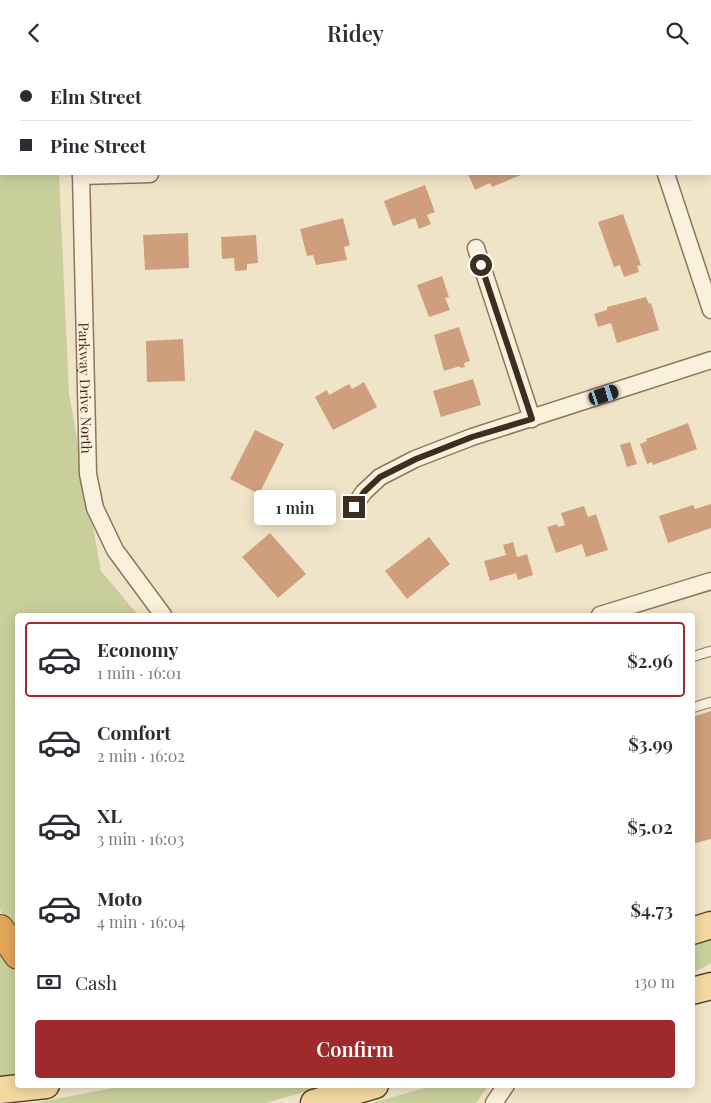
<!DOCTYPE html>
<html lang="en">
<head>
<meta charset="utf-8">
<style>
  body { margin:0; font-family:"Playfair Display",serif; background:#f7f7f7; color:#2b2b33; height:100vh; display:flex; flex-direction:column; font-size:19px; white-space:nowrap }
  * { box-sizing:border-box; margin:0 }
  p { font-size:16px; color:#7c7c81 }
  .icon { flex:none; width:28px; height:28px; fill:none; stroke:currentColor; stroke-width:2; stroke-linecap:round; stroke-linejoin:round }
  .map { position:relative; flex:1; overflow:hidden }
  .side { position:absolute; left:15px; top:548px; width:680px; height:475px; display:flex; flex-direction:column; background:#fff; border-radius:5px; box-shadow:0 2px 12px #0003 }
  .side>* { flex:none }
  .guide { position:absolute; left:0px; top:0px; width:711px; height:110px; box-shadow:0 2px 12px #0003; display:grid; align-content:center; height:110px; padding:0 20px; background:#fff }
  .end { position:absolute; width:22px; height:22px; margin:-11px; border:6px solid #3d2e20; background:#fff; box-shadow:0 0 0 2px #fff }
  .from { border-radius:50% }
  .bubble { position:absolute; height:35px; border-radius:5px; background:#fff; box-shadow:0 2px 12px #0003; font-size:16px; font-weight:600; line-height:35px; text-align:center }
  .car { position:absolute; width:15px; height:30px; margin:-15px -8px; border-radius:6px; box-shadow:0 0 4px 1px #0007; background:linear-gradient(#222 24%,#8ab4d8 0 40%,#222 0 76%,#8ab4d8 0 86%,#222 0) }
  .guide b { display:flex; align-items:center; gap:18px; height:48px; font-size:19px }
  .guide b+b { border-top:1px solid #e1e1e2 }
  .guide i { width:12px; height:12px; background:#2b2b33 }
  ul { padding:9px 0 0; list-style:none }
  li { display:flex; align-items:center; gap:15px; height:75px; margin:0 10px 8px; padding:0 10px; border:2px solid transparent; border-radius:5px }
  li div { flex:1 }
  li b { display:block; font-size:19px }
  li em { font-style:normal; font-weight:600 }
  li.active { border-color:#9e2a2b }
  li>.icon { width:45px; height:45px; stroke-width:1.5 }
  .pay { display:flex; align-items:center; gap:12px; height:55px; padding:0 20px; font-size:19px }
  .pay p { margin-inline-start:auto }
  .cta { display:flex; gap:10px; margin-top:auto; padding:10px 20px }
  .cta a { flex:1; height:58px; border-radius:5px; background:#9e2a2b; color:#fff; font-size:20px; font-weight:600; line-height:58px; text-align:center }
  header { display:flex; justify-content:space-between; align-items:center; height:65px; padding:0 20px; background:#fff; font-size:22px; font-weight:600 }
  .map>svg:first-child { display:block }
  .green { fill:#c9cf9b }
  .building { fill:#cf9f7d }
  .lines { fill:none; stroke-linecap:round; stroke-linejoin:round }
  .lane-casing { stroke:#8d765c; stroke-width:11 }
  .street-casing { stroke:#8d765c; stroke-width:19 }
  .primary-casing { stroke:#5b4430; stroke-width:29 }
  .highway-casing { stroke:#5b4430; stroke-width:30 }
  .lane { stroke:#faf1dc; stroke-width:9 }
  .street { stroke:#faf1dc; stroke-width:16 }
  .primary { stroke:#f3d9a0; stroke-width:26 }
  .highway { stroke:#e0a458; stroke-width:28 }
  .route { stroke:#3d2e20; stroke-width:6 }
  .labels { text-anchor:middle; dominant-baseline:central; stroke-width:4; stroke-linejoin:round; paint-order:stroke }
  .street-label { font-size:14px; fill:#3d2e20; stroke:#f7eed8 }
</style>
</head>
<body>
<header><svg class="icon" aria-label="back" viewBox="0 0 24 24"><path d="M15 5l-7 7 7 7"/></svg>Ridey<svg class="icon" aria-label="search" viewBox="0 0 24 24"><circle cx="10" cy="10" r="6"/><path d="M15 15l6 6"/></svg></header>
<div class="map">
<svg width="711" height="1038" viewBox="0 0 711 1038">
  <rect width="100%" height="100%" fill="#f0e4c8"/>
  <g class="green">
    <polygon points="0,0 54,0 1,1 1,109 59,109 69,329 101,506 138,550 18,550 17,871 5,856 0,844"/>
    <polygon points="711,872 711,898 693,908 692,877"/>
    <polygon points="0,886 18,911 17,1014 0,1017"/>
    <polygon points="130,1020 327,1020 266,1038 34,1038"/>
    <polygon points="435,1020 489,1020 476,1038 372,1038"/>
  </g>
  <g class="building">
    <polygon points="468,109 523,109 492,122 490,118 475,125"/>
    <polygon points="425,120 435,147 427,150 431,159 419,164 415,153 393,161 384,136"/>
    <polygon points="623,149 641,200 637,201 639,207 624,212 620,200 614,202 598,157"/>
    <polygon points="343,153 350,180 344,182 347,195 316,200 313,190 307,191 300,164"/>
    <polygon points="188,168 189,203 145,205 143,170"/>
    <polygon points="256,170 258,198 247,199 247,205 235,206 234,193 222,194 221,172"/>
    <polygon points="442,211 449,232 445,233 450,245 429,252 417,220"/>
    <polygon points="646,232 649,239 651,238 659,265 617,278 611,258 598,262 594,249 607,245 607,242"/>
    <polygon points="459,262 470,296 464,298 465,302 460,303 460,301 444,306 434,270"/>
    <polygon points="183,274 185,316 147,317 146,276"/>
    <polygon points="473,314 481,340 441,352 433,326"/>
    <polygon points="364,317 377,342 333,365 315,332 327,325 329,330 349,319 352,324"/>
    <polygon points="688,358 697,384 653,400 652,397 647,399 640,379 647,376 646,374"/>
    <polygon points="255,365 284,379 259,429 230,414"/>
    <polygon points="630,377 637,399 627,402 620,380"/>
    <polygon points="711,439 711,463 668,478 659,451 693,440 695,444"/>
    <polygon points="584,441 588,452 596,449 608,485 586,492 582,479 556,488 547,462 557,459 558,462 565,460 561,448"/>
    <polygon points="270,468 306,509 278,533 242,492"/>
    <polygon points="429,472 450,499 407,534 385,506"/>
    <polygon points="513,477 517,492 527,489 533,510 518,515 516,508 490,516 484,496 506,490 503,480"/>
    <polygon points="711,646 711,774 692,779 692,652"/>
  </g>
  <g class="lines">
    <g class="lane-casing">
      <g id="lane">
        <polyline points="692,592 711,586"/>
        <polyline points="692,643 711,637"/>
      </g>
    </g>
    <g class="street-casing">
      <g id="street">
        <polyline points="74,0 75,1"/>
        <polyline points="398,0 399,1"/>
        <polyline points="630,0 631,1"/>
        <polyline points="562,1 565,0"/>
        <path id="s1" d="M81,109l7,300 7,34 20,42 48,65"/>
        <polyline points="666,109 711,245"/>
        <polyline points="81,111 150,109"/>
        <polyline points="476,183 532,354"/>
        <polyline points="354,441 364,427 380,412 415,394 472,372 711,295"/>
        <polyline points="600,550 711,516"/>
        <polyline points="494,1038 506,1020"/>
      </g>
    </g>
    <g class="primary-casing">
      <g id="primary">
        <polyline points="692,866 711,860"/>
        <polyline points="692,926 711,921"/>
        <polyline points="0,1025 46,1020"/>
        <polyline points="314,1038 375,1020"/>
      </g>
    </g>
    <g class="highway-casing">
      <polyline id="highway" points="0,864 18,890"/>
    </g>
    <use href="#lane" class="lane"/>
    <use href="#street" class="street"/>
    <use href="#primary" class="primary"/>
    <use href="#highway" class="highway"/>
  </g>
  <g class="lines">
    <polyline class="route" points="354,442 364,427 380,412 416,394 472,372 532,354 481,200"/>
  </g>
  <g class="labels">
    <g class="street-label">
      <text stroke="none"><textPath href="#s1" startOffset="214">Parkway Drive North</textPath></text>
    </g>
  </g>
</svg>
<i class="end from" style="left:481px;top:200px"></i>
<i class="end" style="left:354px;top:442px"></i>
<div class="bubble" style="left:254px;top:425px;width:82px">1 min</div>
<i class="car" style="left:604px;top:330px;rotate:72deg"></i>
<div class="guide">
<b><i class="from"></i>Elm Street</b>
<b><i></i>Pine Street</b>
</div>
<section class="side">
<ul>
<li class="active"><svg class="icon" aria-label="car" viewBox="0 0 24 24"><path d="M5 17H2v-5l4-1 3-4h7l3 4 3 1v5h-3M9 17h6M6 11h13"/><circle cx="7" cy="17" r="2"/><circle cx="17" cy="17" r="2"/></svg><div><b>Economy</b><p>1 min · 16:01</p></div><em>$2.96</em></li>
<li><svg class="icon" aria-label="car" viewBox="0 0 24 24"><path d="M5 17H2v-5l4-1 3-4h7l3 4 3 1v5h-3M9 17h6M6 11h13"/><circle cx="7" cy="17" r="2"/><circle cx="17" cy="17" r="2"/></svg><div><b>Comfort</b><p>2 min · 16:02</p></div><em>$3.99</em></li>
<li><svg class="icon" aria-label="car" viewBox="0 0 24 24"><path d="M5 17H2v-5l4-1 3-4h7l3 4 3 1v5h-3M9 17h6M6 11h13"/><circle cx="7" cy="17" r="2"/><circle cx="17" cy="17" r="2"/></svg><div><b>XL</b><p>3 min · 16:03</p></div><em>$5.02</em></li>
<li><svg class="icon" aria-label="car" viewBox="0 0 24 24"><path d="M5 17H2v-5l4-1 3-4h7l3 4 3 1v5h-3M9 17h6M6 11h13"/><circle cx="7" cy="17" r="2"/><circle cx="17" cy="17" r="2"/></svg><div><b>Moto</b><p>4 min · 16:04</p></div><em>$4.73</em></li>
</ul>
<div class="pay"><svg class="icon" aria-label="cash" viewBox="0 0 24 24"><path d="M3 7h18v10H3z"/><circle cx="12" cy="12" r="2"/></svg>Cash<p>130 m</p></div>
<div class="cta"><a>Confirm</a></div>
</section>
</div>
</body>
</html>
